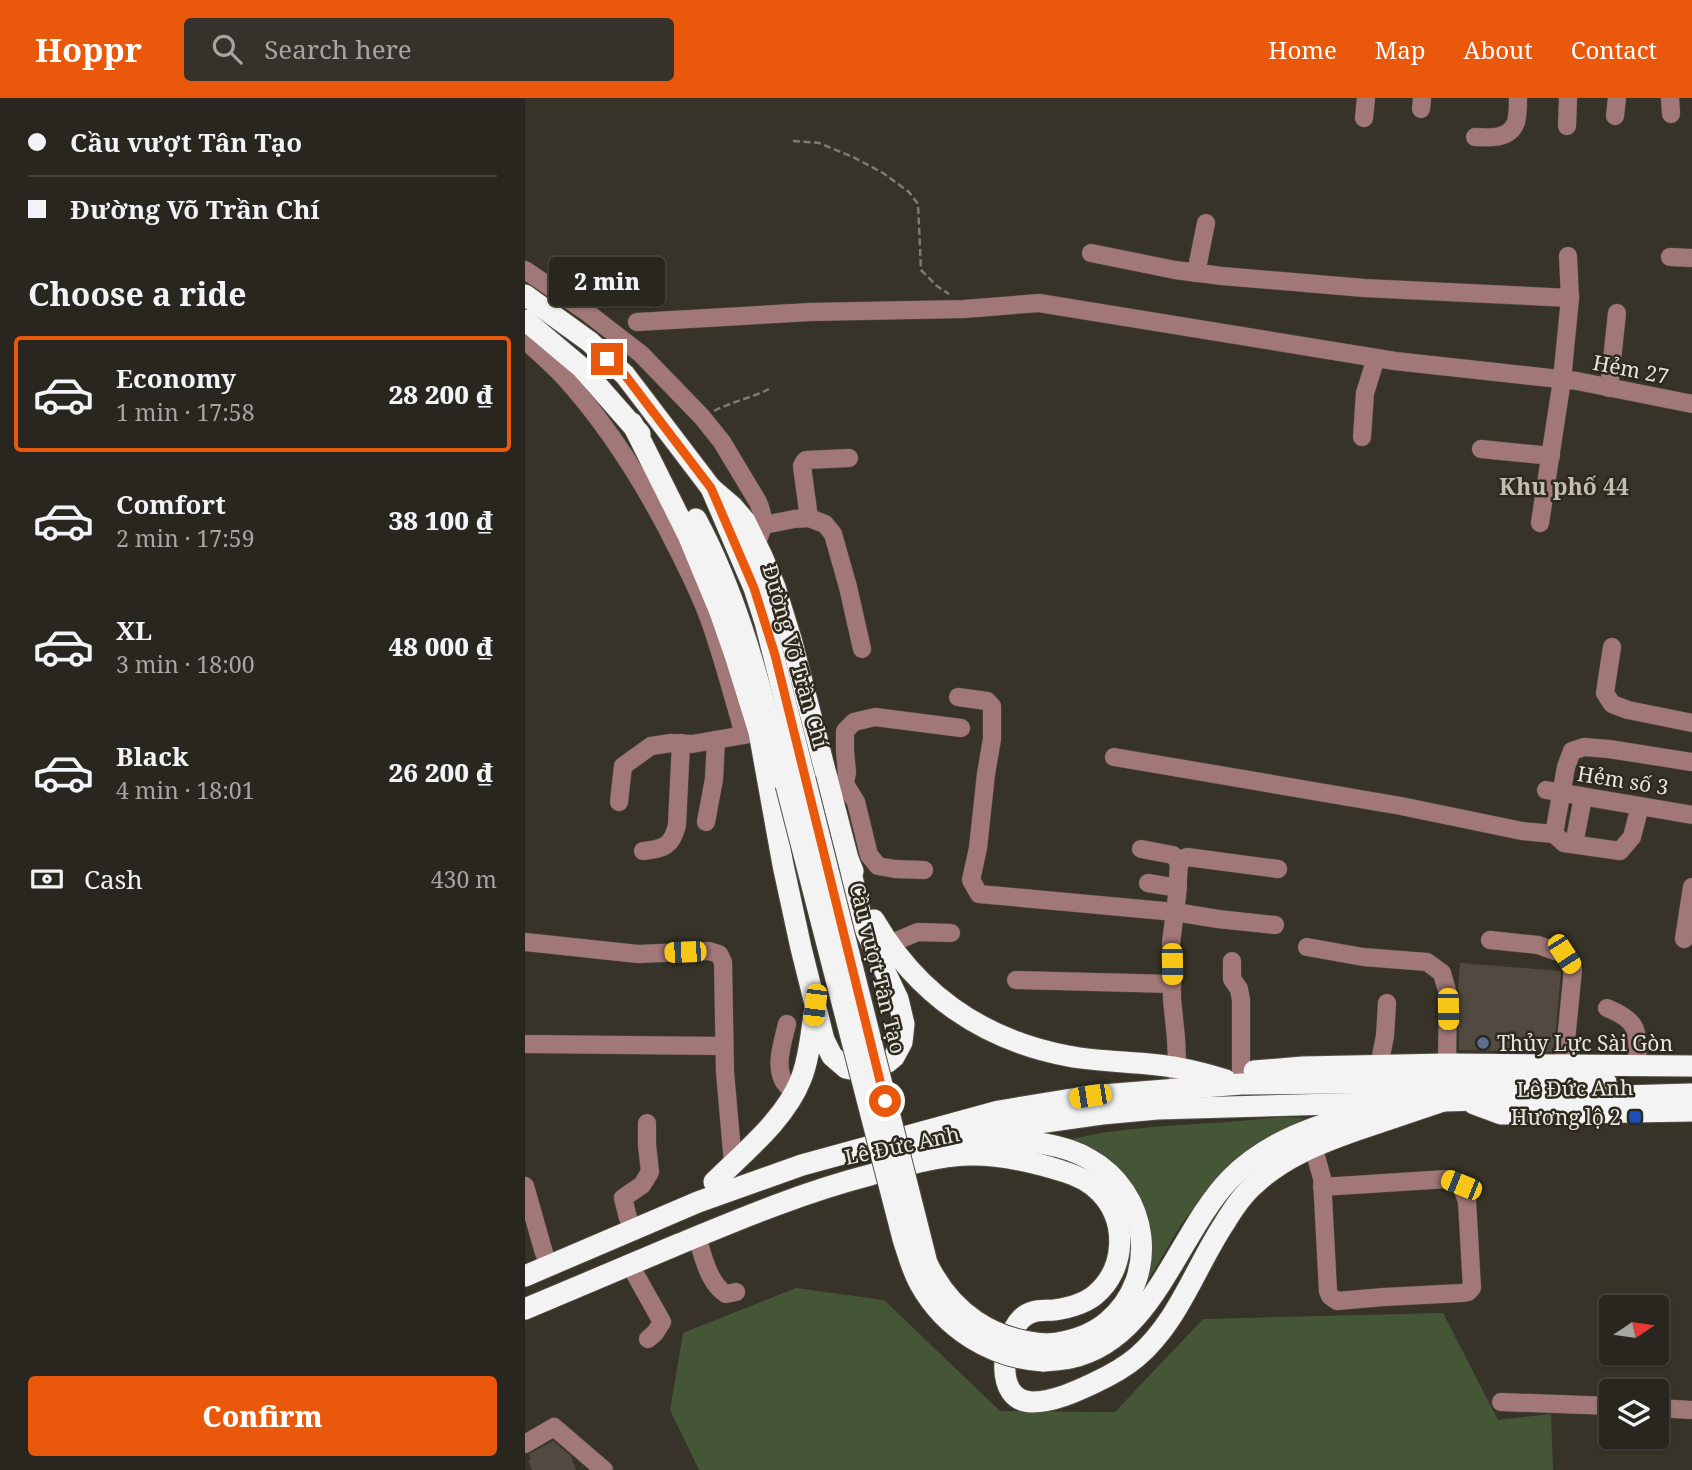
<!DOCTYPE html>
<html lang="en">
<head>
<meta charset="utf-8">
<style>
  body { margin:0; font-family:"Noto Serif",serif; background:#35322c; color:#f1f3f6; height:100vh; display:flex; flex-direction:column; font-size:26px; white-space:nowrap }
  * { box-sizing:border-box; margin:0 }
  p { font-size:23px; color:#a5a5a4 }
  .icon { flex:none; width:38px; height:38px; fill:none; stroke:currentColor; stroke-width:2; stroke-linecap:round; stroke-linejoin:round }
  .map { position:relative; flex:1; overflow:hidden }
  .drawer { display:flex; flex-direction:column; background:#29261f; width:525px }
  .drawer>* { flex:none }
  .hud { display:grid; align-content:center; height:154px; padding:0 28px; background:#29261f }
  .needle { width:46px; rotate:77deg }
  .buttons { position:absolute; left:1074px; top:1197px; display:grid; gap:14px }
  .buttons a { display:grid; place-items:center; width:70px; height:70px; border-radius:7px; background:#29261f; box-shadow:0 2px 5px #0004,0 0 0 2px #45433d; font-size:35px }
  .end { position:absolute; width:32px; height:32px; margin:-16px; border:9px solid #ea580c; background:#fff; box-shadow:0 0 0 4px #fff }
  .from { border-radius:50% }
  .bubble { position:absolute; height:49px; border-radius:7px; background:#29261f; box-shadow:0 2px 5px #0004,0 0 0 2px #45433d; font-size:23px; font-weight:800; line-height:49px; text-align:center }
  .car { position:absolute; width:21px; height:42px; margin:-21px -10px; border-radius:9px; box-shadow:0 0 5px 2px #0007; background:linear-gradient(#f5c518 24%,#345 0 40%,#f5c518 0 76%,#345 0 86%,#f5c518 0) }
  .hud b { display:flex; align-items:center; gap:24px; height:66px; font-size:26px }
  .hud b+b { border-top:2px solid #45433d }
  .hud i { width:18px; height:18px; background:#f1f3f6 }
  ul { padding:0; list-style:none }
  li { display:flex; align-items:center; gap:21px; height:116px; margin:0 14px 10px; padding:0 14px; border:4px solid transparent; border-radius:7px }
  li div { flex:1 }
  li b { display:block; font-size:26px }
  li em { font-style:normal; font-weight:800 }
  li.selected { border-color:#ea580c }
  li>.icon { width:63px; height:63px; stroke-width:1.5 }
  h2 { padding:0 28px; font-size:32px; line-height:84px }
  .pay { display:flex; align-items:center; gap:18px; height:77px; padding:0 28px; font-size:26px }
  .pay p { margin-inline-start:auto }
  .button { display:flex; gap:14px; margin-top:auto; padding:14px 28px }
  .button a { flex:1; height:80px; border-radius:7px; background:#ea580c; color:#fff; font-size:28px; font-weight:800; line-height:80px; text-align:center }
  header { display:flex; align-items:center; gap:42px; box-sizing:border-box; height:98px; padding:0 35px; background:#ea580c; color:#fff }
  header strong { font-size:33px }
  nav { display:flex; gap:38px; margin-inline-start:auto; font-size:24px }
  .search { width:490px; height:63px; background:#35322c; display:flex; align-items:center; gap:18px; box-sizing:border-box; padding:0 24px; border-radius:7px; color:#a5a5a4; font-size:26px }
  main { display:flex; flex:1; min-height:0 }
  .map>svg:first-child { display:block }
  .green { fill:#455637 }
  .building { fill:#524a41 }
  .lines { fill:none; stroke-linecap:round; stroke-linejoin:round }
  .minor-casing { stroke:#534f46; stroke-width:19 }
  .highway-casing { stroke:#534f46; stroke-width:23 }
  .path { stroke:#7e7a72; stroke-width:2.5; stroke-dasharray:7 3.5; stroke-linecap:butt }
  .minor { stroke:#a17777; stroke-width:18 }
  .highway { stroke:#f3f3f3; stroke-width:21 }
  .highway-bridge-casing { stroke:#534f46; stroke-width:23; stroke-linecap:butt }
  .highway-bridge { stroke:#f3f3f3; stroke-width:21 }
  .route { stroke:#ea580c; stroke-width:9 }
  .service-dot { fill:#5c6f8a; stroke:#2d291f; stroke-width:2.5 }
  .transit-dot { fill:#1a4fb4; stroke:#2d291f; stroke-width:2.5 }
  .labels { text-anchor:middle; dominant-baseline:central; stroke-width:5; stroke-linejoin:round; paint-order:stroke }
  .street-label { font-size:21px; fill:#e8e5de; stroke:#2d291f }
  .poi-label { font-size:21px; fill:#e8e5de; stroke:#2d291f; text-anchor:start }
  .neighbourhood-label { font-size:23px; font-weight:bold; fill:#c3beb1; stroke:#2d291f }
</style>
</head>
<body>
<header>
<strong>Hoppr</strong>
<div class="search"><svg class="icon" aria-label="search" viewBox="0 0 24 24"><circle cx="10" cy="10" r="6"/><path d="M15 15l6 6"/></svg>Search here</div>
<nav><a>Home</a><a>Map</a><a>About</a><a>Contact</a></nav>
</header>
<main>
<section class="drawer">
<div class="hud">
<b><i class="from"></i>Cầu vượt Tân Tạo</b>
<b><i></i>Đường Võ Trần Chí</b>
</div>
<h2>Choose a ride</h2>
<ul>
<li class="selected"><svg class="icon" aria-label="car" viewBox="0 0 24 24"><path d="M5 17H2v-5l4-1 3-4h7l3 4 3 1v5h-3M9 17h6M6 11h13"/><circle cx="7" cy="17" r="2"/><circle cx="17" cy="17" r="2"/></svg><div><b>Economy</b><p>1 min · 17:58</p></div><em>28 200 ₫</em></li>
<li><svg class="icon" aria-label="car" viewBox="0 0 24 24"><path d="M5 17H2v-5l4-1 3-4h7l3 4 3 1v5h-3M9 17h6M6 11h13"/><circle cx="7" cy="17" r="2"/><circle cx="17" cy="17" r="2"/></svg><div><b>Comfort</b><p>2 min · 17:59</p></div><em>38 100 ₫</em></li>
<li><svg class="icon" aria-label="car" viewBox="0 0 24 24"><path d="M5 17H2v-5l4-1 3-4h7l3 4 3 1v5h-3M9 17h6M6 11h13"/><circle cx="7" cy="17" r="2"/><circle cx="17" cy="17" r="2"/></svg><div><b>XL</b><p>3 min · 18:00</p></div><em>48 000 ₫</em></li>
<li><svg class="icon" aria-label="car" viewBox="0 0 24 24"><path d="M5 17H2v-5l4-1 3-4h7l3 4 3 1v5h-3M9 17h6M6 11h13"/><circle cx="7" cy="17" r="2"/><circle cx="17" cy="17" r="2"/></svg><div><b>Black</b><p>4 min · 18:01</p></div><em>26 200 ₫</em></li>
</ul>
<div class="pay"><svg class="icon" aria-label="cash" viewBox="0 0 24 24"><path d="M3 7h18v10H3z"/><circle cx="12" cy="12" r="2"/></svg>Cash<p>430 m</p></div>
<div class="button"><a>Confirm</a></div>
</section>
<div class="map">
<svg width="1167" height="1372" viewBox="0 0 1167 1372">
  <rect width="100%" height="100%" fill="#373329"/>
  <g class="green">
    <path d="M755,1019l24,1 -34,22 -69,58 -21,28 -38,65 -16,17 15,-101 -13,-29 -22,-18 -39,-20c70,-17 142,-14 213,-23z"/>
    <polygon points="271,1190 359,1202 475,1313 590,1314 678,1221 918,1215 973,1322 1026,1316 1028,1372 174,1372 145,1312 158,1235"/>
  </g>
  <g class="building">
    <polygon points="935,865 1036,873 1030,941 1027,954 934,952 933,891"/>
    <polygon points="28,1343 46,1358 51,1372 7,1372 3,1363 6,1361 4,1356"/>
  </g>
  <g class="lines">
    <g class="minor-casing">
      <g id="minor">
        <polyline points="1145,0 1146,16"/>
        <polyline points="896,11 897,0"/>
        <polyline points="1090,18 1092,0"/>
        <polyline points="839,20 841,0"/>
        <polyline points="1042,28 1043,0"/>
        <path d="M950,39c16,1 35,2 41,-15 2,-7 2,-17 2,-24"/>
        <polyline points="566,155 650,172 697,178 839,190 1045,200"/>
        <polyline points="1145,159 1167,160"/>
        <path d="M0,172l59,40 57,44 61,63 20,25 36,60c7,16 6,26 -2,42"/>
        <polyline points="671,175 681,125"/>
        <polyline points="112,224 285,214 439,211 514,205 870,263 1052,283 1167,306"/>
        <path d="M0,242c13,12 27,24 39,37 47,52 85,114 116,177 12,24 24,48 32,73 12,35 22,72 32,108l15,-3"/>
        <polyline points="1084,290 1092,215"/>
        <polyline points="837,339 840,295 851,260"/>
        <polyline points="956,351 1026,358"/>
        <polyline points="284,420 277,368 279,364 281,362 324,360"/>
        <polyline points="1015,425 1037,282 1045,200 1043,158"/>
        <polyline points="239,427 269,421 284,420 300,426 308,436 323,489 337,551"/>
        <polyline points="1087,549 1080,595 1087,606 1103,612 1167,625"/>
        <polyline points="433,599 462,603 467,608 467,641 461,676 453,750 446,782 454,796 650,814 693,821 750,827"/>
        <polyline points="589,659 876,708 997,733 1029,736 1039,745 1095,753 1107,739 1115,708"/>
        <polyline points="320,686 331,704 344,757 353,768 370,771 399,772"/>
        <polyline points="1021,692 1167,717"/>
        <polyline points="307,697 318,691 322,675 320,653 320,633 329,624 350,619 436,630"/>
        <polyline points="94,704 98,668 126,648 146,645 167,646 219,637"/>
        <polyline points="181,724 189,681 191,642"/>
        <polyline points="1029,736 1041,669 1047,653 1059,649 1084,651 1167,664"/>
        <polyline points="1049,746 1058,699"/>
        <polyline points="616,751 648,757 654,764"/>
        <path d="M118,753c21,-2 29,-5 34,-26l4,-82"/>
        <polyline points="623,785 653,790"/>
        <polyline points="1159,841 1167,789"/>
        <polyline points="965,842 1013,847 1039,856 1048,871 1041,943 1036,967"/>
        <polyline points="0,844 113,856 184,853 194,856 198,864 200,974 208,1065"/>
        <polyline points="364,846 393,834 426,835"/>
        <polyline points="782,849 838,859 902,864 917,875 923,896 922,966"/>
        <polyline points="707,863 707,881 714,891 716,902 716,986"/>
        <polyline points="491,882 647,886"/>
        <path d="M1082,910c33,13 31,24 30,57"/>
        <path d="M262,926c-4,17 -12,40 -4,56 2,5 8,9 12,12"/>
        <polyline points="0,946 199,948"/>
        <polyline points="854,968 860,938 862,905"/>
        <polyline points="653,983 651,940 647,901 646,845 652,798 654,764 662,759 753,771"/>
        <polyline points="785,1037 797,1080 803,1193 805,1198 812,1203 859,1199 937,1195 943,1194 947,1190 942,1103 936,1087 922,1081 797,1089"/>
        <polyline points="0,1088 19,1155"/>
        <polyline points="103,1120 98,1100 117,1087 125,1074 122,1047 122,1025"/>
        <path d="M172,1139c6,18 11,46 29,57l10,-2"/>
        <polyline points="105,1167 137,1224 130,1235 123,1241"/>
        <polyline points="976,1304 1087,1308"/>
        <polyline points="1132,1310 1167,1312"/>
        <polyline points="0,1346 29,1329 79,1372"/>
      </g>
    </g>
    <g class="highway-casing">
      <g id="highway">
        <polyline points="0,197 65,244 100,277 186,390 229,490 240,524 280,681"/>
        <polyline points="0,222 57,270 115,336"/>
        <polyline points="107,325 163,437 195,514 210,557 234,634 258,767 276,850 299,942 307,958 321,970 330,972 346,971 363,964 369,959 377,944 379,926 373,901 338,827 323,761"/>
        <polyline points="186,390 208,409 220,423 237,458 250,489 266,541 323,761 328,773"/>
        <path d="M171,421c45,84 66,175 90,266"/>
        <path d="M349,822c43,74 109,120 194,136 36,7 74,5 111,12 16,3 31,7 47,12"/>
        <polyline points="729,973 778,969 922,966 1167,968"/>
        <polyline points="949,1006 976,1016 1167,1013"/>
        <path d="M465,1041c33,2 70,3 99,20 60,33 72,118 18,163 -17,14 -37,20 -59,22"/>
        <polyline points="396,1051 492,1028 577,1016 632,1011 1167,996"/>
        <path d="M189,1084c30,-30 71,-62 87,-103 8,-20 10,-44 13,-65"/>
        <polyline points="0,1178 173,1104 277,1067 474,1013 565,998 716,986 996,983 1081,984"/>
        <path d="M0,1211c51,-22 103,-43 154,-65 63,-26 125,-52 191,-69 32,-9 66,-19 99,-20 31,-1 64,7 93,16 14,4 28,11 38,21 28,29 26,77 -5,103 -11,9 -27,13 -41,15 -12,1 -23,-1 -33,9 -19,20 -28,82 11,83 21,0 43,-10 62,-19 15,-7 30,-15 43,-26 41,-35 58,-89 87,-133 9,-15 18,-29 31,-40 29,-27 65,-41 102,-54 29,-10 59,-20 89,-30"/>
        <path d="M518,1263c9,-1 18,-1 27,-3 83,-17 107,-124 160,-179 37,-38 87,-54 137,-68"/>
      </g>
    </g>
    <g class="path">
      <polyline points="268,43 294,45 328,59 358,75 384,94 393,106 396,172 412,188 424,196"/>
      <path d="M189,313c17,-9 37,-13 55,-22"/>
    </g>
    <use href="#minor" class="minor"/>
    <use href="#highway" class="highway"/>
    <g class="highway-bridge-casing">
      <g id="highway-bridge">
        <path d="M280,681l122,484c24,50 66,78 121,81"/>
        <path d="M261,687l117,454c5,15 9,31 17,45 25,45 72,74 123,77"/>
      </g>
    </g>
    <use href="#highway-bridge" class="highway-bridge"/>
  </g>
  <g class="lines">
    <polyline class="route" points="82,261 100,277 186,390 229,490 250,557 360,1003"/>
  </g>
  <circle class="service-dot" cx="958" cy="945" r="7"/>
  <rect class="transit-dot" x="1103" y="1012" width="14" height="14" rx="3.5"/>
  <g class="labels">
    <g class="street-label">
      <text transform="translate(1106 271) rotate(11)">Hẻm 27</text>
      <text transform="translate(271 558) rotate(74)">Đường Võ Trần Chí</text>
      <text transform="translate(1098 682) rotate(9)">Hẻm số 3</text>
      <text transform="translate(353 870) rotate(76)">Cầu vượt Tân Tạo</text>
      <text transform="translate(1050 990) rotate(-1)">Lê Đức Anh</text>
      <text transform="translate(377 1047) rotate(-12)">Lê Đức Anh</text>
    </g>
    <g class="poi-label">
      <text x="972" y="945">Thủy Lực Sài Gòn</text>
      <text x="1096" y="1019" text-anchor="end">Hương lộ 2</text>
    </g>
    <g class="neighbourhood-label">
      <text x="1039" y="388">Khu phố 44</text>
    </g>
  </g>
</svg>
<div class="buttons">
<a><svg class="needle" viewBox="-14 -14 28 28"><path d="M0-13l5 13h-10z" fill="#e53935"/><path d="M0 13l5-13h-10z" fill="#a5a5a4"/></svg></a>
<a><svg class="icon" aria-label="layers" viewBox="0 0 24 24"><path d="M12 4l9 5-9 5-9-5zM3 14l9 5 9-5"/></svg></a>
</div>
<i class="end from" style="left:360px;top:1003px"></i>
<i class="end" style="left:82px;top:261px"></i>
<div class="bubble" style="left:24px;top:159px;width:116px">2 min</div>
<i class="car" style="left:160px;top:854px;rotate:268deg"></i>
<i class="car" style="left:1039px;top:856px;rotate:147deg"></i>
<i class="car" style="left:647px;top:866px;rotate:179deg"></i>
<i class="car" style="left:290px;top:907px;rotate:187deg"></i>
<i class="car" style="left:923px;top:911px;rotate:179deg"></i>
<i class="car" style="left:565px;top:998px;rotate:261deg"></i>
<i class="car" style="left:936px;top:1087px;rotate:292deg"></i>
</div>
</main>
</body>
</html>
